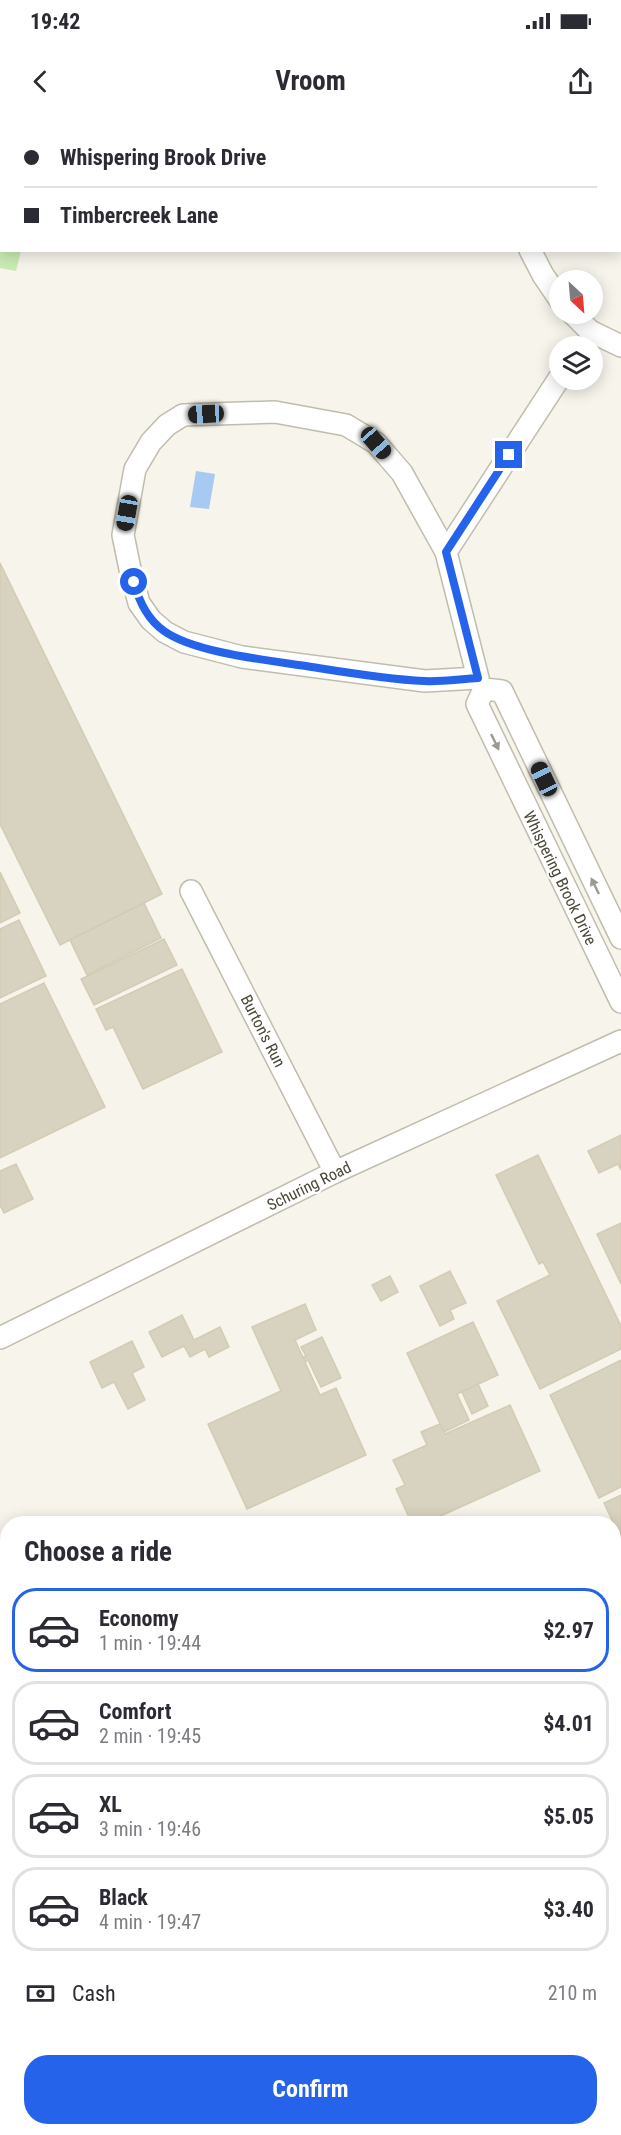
<!DOCTYPE html>
<html lang="en">
<head>
<meta charset="utf-8">
<style>
  body { margin:0; font-family:"Roboto Condensed",sans-serif; background:#f7f7f7; color:#2b2b33; height:100vh; display:flex; flex-direction:column; font-size:22px; white-space:nowrap }
  * { box-sizing:border-box; margin:0 }
  p { font-size:20px; color:#7c7c81 }
  .icon { flex:none; width:33px; height:33px; fill:none; stroke:currentColor; stroke-width:2; stroke-linecap:round; stroke-linejoin:round }
  .map { position:relative; flex:1; overflow:hidden }
  .panel { position:absolute; left:0px; top:1396px; width:621px; height:620px; display:flex; flex-direction:column; background:#fff; border-radius:24px 24px 0 0; box-shadow:0 3px 15px #0003 }
  .panel>* { flex:none }
  .top-card { position:absolute; left:0px; top:0px; width:621px; height:132px; box-shadow:0 3px 15px #0003; display:grid; align-content:center; height:132px; padding:0 24px; background:#fff }
  .needle { width:39px; rotate:154deg }
  .tools { position:absolute; left:549px; top:150px; display:grid; gap:12px }
  .tools a { display:grid; place-items:center; width:54px; height:54px; border-radius:50%; background:#fff; box-shadow:0 3px 15px #0003; font-size:30px }
  .end { position:absolute; width:27px; height:27px; margin:-14px; border:8px solid #2563eb; background:#fff; box-shadow:0 0 0 3px #fff }
  .from { border-radius:50% }
  .car { position:absolute; width:18px; height:36px; margin:-18px -9px; border-radius:8px; box-shadow:0 0 4px 2px #0007; background:linear-gradient(#222 24%,#8ab4d8 0 40%,#222 0 76%,#8ab4d8 0 86%,#222 0) }
  .top-card b { display:flex; align-items:center; gap:21px; height:57px; font-size:22px }
  .top-card b+b { border-top:2px solid #e1e1e2 }
  .top-card i { width:15px; height:15px; background:#2b2b33 }
  ul { padding:0; list-style:none }
  li { display:flex; align-items:center; gap:18px; height:84px; margin:0 12px 9px; padding:0 12px; border:3px solid #e1e1e2; border-radius:24px }
  li div { flex:1 }
  li b { display:block; font-size:22px }
  li em { font-style:normal; font-weight:700 }
  li.current { border-color:#2563eb }
  li>.icon { width:54px; height:54px; stroke-width:1.5 }
  h2 { padding:0 24px; font-size:27px; line-height:72px }
  .pay { display:flex; align-items:center; gap:15px; height:66px; padding:0 24px; font-size:22px }
  .pay p { margin-inline-start:auto }
  .button { display:flex; gap:12px; margin-top:auto; padding:12px 24px }
  .button a { flex:1; height:69px; border-radius:24px; background:#2563eb; color:#fff; font-size:24px; font-weight:700; line-height:69px; text-align:center }
  .status { display:flex; justify-content:space-between; align-items:center; height:42px; padding:0 30px; background:#fff; direction:ltr }
  .status svg { height:16px; fill:currentColor }
  header { display:flex; justify-content:space-between; align-items:center; height:78px; padding:0 24px; background:#fff; font-size:27px; font-weight:700 }
  .map>svg:first-child { display:block }
  .green { fill:#c9eab3 }
  .water { fill:#a7c9f2 }
  .building { fill:#d8d2c0; stroke:#d3cbb3; stroke-width:1.5 }
  .lines { fill:none; stroke-linecap:round; stroke-linejoin:round }
  .street-casing { stroke:#c1bdad; stroke-width:24 }
  .street { stroke:#fff; stroke-width:21 }
  .oneway { fill:#9b9992 }
  .route { stroke:#2563eb; stroke-width:8 }
  .labels { text-anchor:middle; dominant-baseline:central; stroke-width:4.5; stroke-linejoin:round; paint-order:stroke }
  .street-label { font-size:16px; fill:#4a4638; stroke:#fff }
</style>
</head>
<body>
<div class="status"><b>19:42</b><svg viewBox="0 0 49 12"><path d="M0 12V9h3v3zM5 12V6h3v6zM10 12V3h3v9zM15 12V0h3v12zM26 1h20v11H26zM47 4h2v5h-2z"/></svg></div>
<header><svg class="icon" aria-label="back" viewBox="0 0 24 24"><path d="M15 5l-7 7 7 7"/></svg>Vroom<svg class="icon" aria-label="share" viewBox="0 0 24 24"><path d="M12 15V3M7 8l5-5 5 5M5 13v7h14v-7"/></svg></header>
<div class="map">
<svg width="621" height="2015" viewBox="0 0 621 2015">
  <rect width="100%" height="100%" fill="#f6f4eb"/>
  <g class="green">
    <polygon points="0,0 306,0 307,1 2,2 2,130 21,131 16,151 0,148"/>
    <polygon points="621,1810 621,2015 143,2015 140,2009 614,2008 614,1815"/>
  </g>
  <polygon class="water" points="196,351 215,354 209,389 190,387"/>
  <g class="building">
    <polygon points="0,443 162,774 60,825 0,704"/>
    <polygon points="0,752 20,793 0,803"/>
    <polygon points="144,783 161,818 87,855 70,820"/>
    <polygon points="19,800 46,856 0,878 0,809"/>
    <polygon points="164,819 177,845 94,885 81,859"/>
    <polygon points="182,849 222,932 143,969 113,907 106,910 96,889"/>
    <polygon points="44,863 105,987 0,1038 0,884"/>
    <polygon points="621,1015 621,1050 618,1044 599,1053 588,1031"/>
    <polygon points="538,1035 621,1206 621,1229 540,1269 497,1181 550,1155 543,1142 539,1144 496,1055"/>
    <polygon points="16,1044 33,1079 4,1093 0,1085 0,1051"/>
    <polygon points="621,1103 621,1164 597,1114"/>
    <polygon points="450,1151 466,1183 450,1190 454,1199 440,1206 420,1166"/>
    <polygon points="390,1156 398,1172 381,1181 372,1165"/>
    <polygon points="305,1184 316,1210 295,1220 320,1275 336,1268 366,1335 247,1389 208,1304 281,1271 252,1207"/>
    <polygon points="182,1195 194,1220 220,1207 229,1227 209,1237 205,1229 190,1237 184,1226 162,1237 149,1212"/>
    <polygon points="473,1202 498,1255 457,1274 469,1300 444,1312 407,1233"/>
    <polygon points="322,1217 341,1258 321,1267 308,1240 305,1242 303,1237 306,1236 301,1227"/>
    <polygon points="132,1221 144,1247 132,1253 145,1280 128,1289 114,1262 102,1268 90,1242"/>
    <polygon points="621,1240 621,1367 599,1378 550,1275"/>
    <polygon points="478,1264 488,1286 472,1294 462,1272"/>
    <polygon points="510,1285 540,1351 423,1404 412,1404 396,1369 405,1365 393,1340 427,1325 421,1312 440,1304 445,1314"/>
    <polygon points="621,1375 621,1419 604,1383"/>
    <polygon points="8,1453 8,1470 1,1456"/>
    <polygon points="0,1484 8,1500 8,1738 0,1723"/>
    <polygon points="621,1535 621,1571 614,1577 614,1541"/>
    <polygon points="621,1585 621,1628 614,1634 614,1591"/>
    <polygon points="621,1644 621,1734 614,1740 614,1649"/>
    <polygon points="621,1752 621,1781 614,1787 614,1758"/>
    <polygon points="0,1765 8,1780 8,1898 0,1902"/>
    <polygon points="28,2008 119,2008 122,2015 31,2015"/>
  </g>
  <g class="lines">
    <g class="street-casing">
      <g id="street">
        <polyline points="473,0 474,2"/>
        <polyline points="530,130 543,155 560,180"/>
        <polyline points="573,194 590,211 621,226"/>
        <polygon points="275,292 346,305 376,323 402,353 446,432 478,558 425,561 242,537 184,522 165,512 151,500 139,483 130,449 123,415 135,349 151,322 167,305 183,295"/>
        <polyline points="446,432 560,257"/>
        <polyline points="484,569 477,584 621,882"/>
        <polyline points="484,569 502,571 621,818"/>
        <polyline points="191,771 335,1052"/>
        <polyline points="0,1218 335,1052 621,921"/>
      </g>
    </g>
    <use href="#street" class="street"/>
  </g>
  <defs><path id="oneway-solid" d="M-6-.8H1V-3.2L6.5 0L1 3.2V.8H-6Z" transform="scale(1.5)"/></defs>
  <g class="oneway">
    <use href="#oneway-solid" transform="translate(495 622) rotate(64)"/>
    <use href="#oneway-solid" transform="translate(595 766) rotate(-116)"/>
  </g>
  <g class="lines">
    <path class="route" d="M134,462c5,20 13,37 30,49 31,22 103,29 142,35 38,6 78,13 118,15 17,1 36,-2 54,-3l-32,-126 63,-97"/>
  </g>
  <g class="labels">
    <g class="street-label">
      <text transform="translate(560 758) rotate(64)">Whispering Brook Drive</text>
      <text transform="translate(263 911) rotate(63)">Burton's Run</text>
      <text transform="translate(309 1066) rotate(-26)">Schuring Road</text>
    </g>
  </g>
</svg>
<div class="tools">
<a><svg class="needle" viewBox="-14 -14 28 28"><path d="M0-13l5 13h-10z" fill="#e53935"/><path d="M0 13l5-13h-10z" fill="#7c7c81"/></svg></a>
<a><svg class="icon" aria-label="layers" viewBox="0 0 24 24"><path d="M12 4l9 5-9 5-9-5zM3 14l9 5 9-5"/></svg></a>
</div>
<i class="end from" style="left:134px;top:462px"></i>
<i class="end" style="left:509px;top:335px"></i>
<i class="car" style="left:206px;top:294px;rotate:267deg"></i>
<i class="car" style="left:376px;top:323px;rotate:139deg"></i>
<i class="car" style="left:127px;top:393px;rotate:190deg"></i>
<i class="car" style="left:544px;top:659px;rotate:335deg"></i>
<div class="top-card">
<b><i class="from"></i>Whispering Brook Drive</b>
<b><i></i>Timbercreek Lane</b>
</div>
<section class="panel">
<h2>Choose a ride</h2>
<ul>
<li class="current"><svg class="icon" aria-label="car" viewBox="0 0 24 24"><path d="M5 17H2v-5l4-1 3-4h7l3 4 3 1v5h-3M9 17h6M6 11h13"/><circle cx="7" cy="17" r="2"/><circle cx="17" cy="17" r="2"/></svg><div><b>Economy</b><p>1 min · 19:44</p></div><em>$2.97</em></li>
<li><svg class="icon" aria-label="car" viewBox="0 0 24 24"><path d="M5 17H2v-5l4-1 3-4h7l3 4 3 1v5h-3M9 17h6M6 11h13"/><circle cx="7" cy="17" r="2"/><circle cx="17" cy="17" r="2"/></svg><div><b>Comfort</b><p>2 min · 19:45</p></div><em>$4.01</em></li>
<li><svg class="icon" aria-label="car" viewBox="0 0 24 24"><path d="M5 17H2v-5l4-1 3-4h7l3 4 3 1v5h-3M9 17h6M6 11h13"/><circle cx="7" cy="17" r="2"/><circle cx="17" cy="17" r="2"/></svg><div><b>XL</b><p>3 min · 19:46</p></div><em>$5.05</em></li>
<li><svg class="icon" aria-label="car" viewBox="0 0 24 24"><path d="M5 17H2v-5l4-1 3-4h7l3 4 3 1v5h-3M9 17h6M6 11h13"/><circle cx="7" cy="17" r="2"/><circle cx="17" cy="17" r="2"/></svg><div><b>Black</b><p>4 min · 19:47</p></div><em>$3.40</em></li>
</ul>
<div class="pay"><svg class="icon" aria-label="cash" viewBox="0 0 24 24"><path d="M3 7h18v10H3z"/><circle cx="12" cy="12" r="2"/></svg>Cash<p>210 m</p></div>
<div class="button"><a>Confirm</a></div>
</section>
</div>
</body>
</html>
